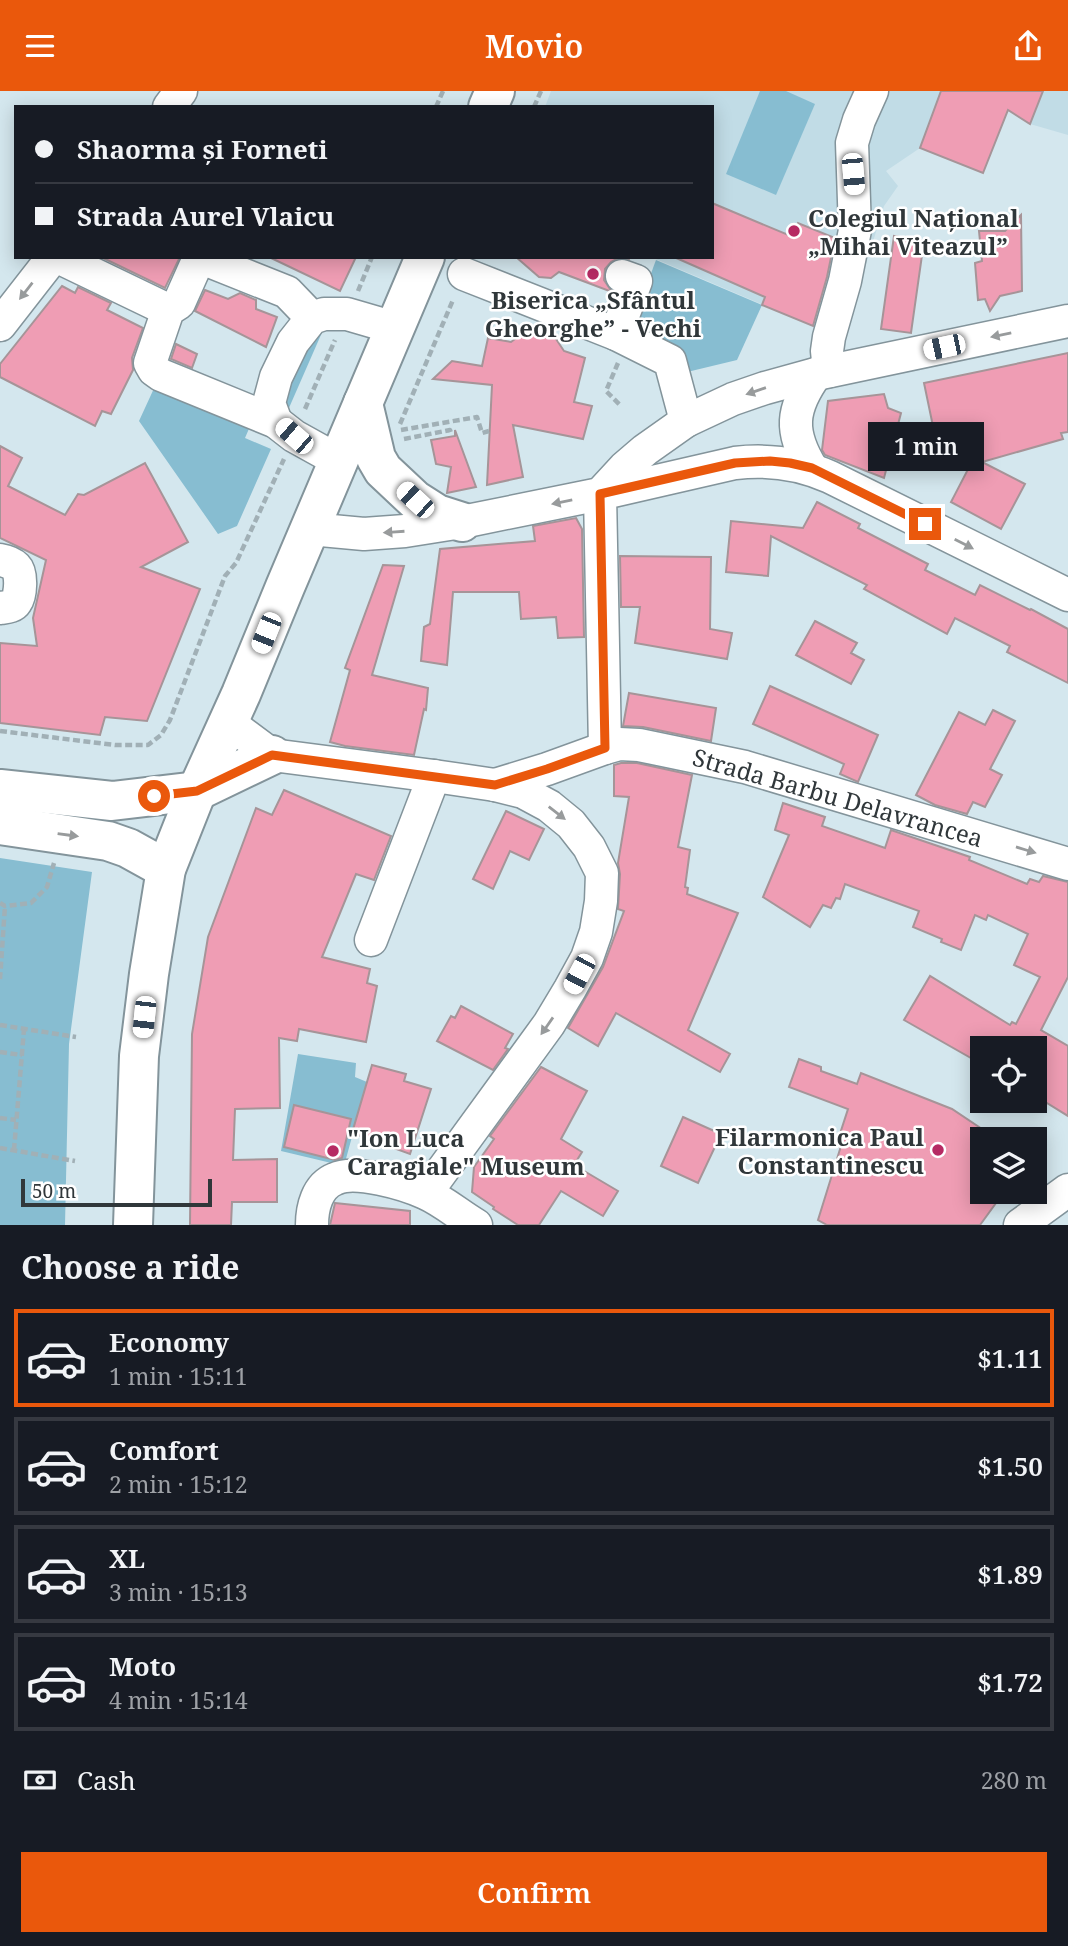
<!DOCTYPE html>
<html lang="en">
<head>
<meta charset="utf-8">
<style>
  body { margin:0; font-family:"Noto Serif",serif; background:#242831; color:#f1f3f6; height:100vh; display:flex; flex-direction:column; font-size:26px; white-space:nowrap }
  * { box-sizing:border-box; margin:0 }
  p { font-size:23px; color:#9ea1a6 }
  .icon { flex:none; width:38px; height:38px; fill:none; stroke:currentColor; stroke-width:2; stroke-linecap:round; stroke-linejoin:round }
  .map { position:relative; height:1134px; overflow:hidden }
  .sheet { display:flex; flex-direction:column; background:#171b24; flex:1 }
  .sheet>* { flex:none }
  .banner { position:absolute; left:14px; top:14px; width:700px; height:154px; border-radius:0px; box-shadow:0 4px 18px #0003; display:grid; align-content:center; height:154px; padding:0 21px; background:#171b24 }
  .fabs { position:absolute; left:970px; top:945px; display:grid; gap:14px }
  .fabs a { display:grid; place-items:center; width:77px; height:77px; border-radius:0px; background:#171b24; box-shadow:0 4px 18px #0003; font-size:35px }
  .scale { position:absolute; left:21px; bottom:18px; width:191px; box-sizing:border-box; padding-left:7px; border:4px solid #30373a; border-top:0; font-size:19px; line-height:24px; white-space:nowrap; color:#30373a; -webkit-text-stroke:5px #fff; paint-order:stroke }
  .end { position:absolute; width:32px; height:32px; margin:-16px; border:9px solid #ea580c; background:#fff; box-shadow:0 0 0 4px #fff }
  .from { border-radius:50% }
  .bubble { position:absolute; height:49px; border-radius:0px; background:#171b24; box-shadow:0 4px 18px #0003; font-size:23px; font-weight:600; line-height:49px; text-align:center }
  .car { position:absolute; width:21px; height:42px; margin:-21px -10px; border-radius:9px; box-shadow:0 0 5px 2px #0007; background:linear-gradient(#fff 24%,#345 0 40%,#fff 0 76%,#345 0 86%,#fff 0) }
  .banner b { display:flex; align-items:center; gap:24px; height:66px; font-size:26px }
  .banner b+b { border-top:2px solid #363941 }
  .banner i { width:18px; height:18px; background:#f1f3f6 }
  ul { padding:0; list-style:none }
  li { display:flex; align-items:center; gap:21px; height:98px; margin:0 14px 10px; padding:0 7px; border:4px solid #363941; border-radius:0px }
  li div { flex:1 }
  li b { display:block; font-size:26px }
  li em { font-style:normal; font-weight:600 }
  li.current { border-color:#ea580c }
  li>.icon { width:63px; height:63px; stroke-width:1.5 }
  h2 { padding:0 21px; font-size:32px; line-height:84px }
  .pay { display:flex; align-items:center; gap:18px; height:77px; padding:0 21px; font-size:26px }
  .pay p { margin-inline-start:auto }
  .button { display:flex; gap:14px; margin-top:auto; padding:14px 21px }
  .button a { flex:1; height:80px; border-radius:0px; background:#ea580c; color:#fff; font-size:28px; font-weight:600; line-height:80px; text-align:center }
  header { display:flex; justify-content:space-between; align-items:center; height:91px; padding:0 21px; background:#ea580c; color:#fff; font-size:32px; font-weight:600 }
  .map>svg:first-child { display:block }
  .built { fill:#c1dce6 }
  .green { fill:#87bdd1 }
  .building { fill:#ef9db4; stroke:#a69498; stroke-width:2 }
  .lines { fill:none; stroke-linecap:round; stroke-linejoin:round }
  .minor-casing { stroke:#83949b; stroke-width:35 }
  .major-casing { stroke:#83949b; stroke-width:42 }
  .path { stroke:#a1b0b6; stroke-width:4.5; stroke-dasharray:7 3.5; stroke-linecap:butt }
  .minor { stroke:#fff; stroke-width:32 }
  .major { stroke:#fff; stroke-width:38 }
  .oneway { fill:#989b9c }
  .route { stroke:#ea580c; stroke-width:9 }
  .poi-dot { fill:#b62a63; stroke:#fff; stroke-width:2.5 }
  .labels { text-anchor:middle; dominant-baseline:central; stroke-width:5; stroke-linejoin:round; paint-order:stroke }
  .poi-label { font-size:24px; font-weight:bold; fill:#30373a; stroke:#fff; text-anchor:start }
  .street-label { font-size:24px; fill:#30373a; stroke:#fff }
</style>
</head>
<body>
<header><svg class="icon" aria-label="menu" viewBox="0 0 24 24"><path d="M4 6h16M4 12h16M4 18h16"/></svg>Movio<svg class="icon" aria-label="share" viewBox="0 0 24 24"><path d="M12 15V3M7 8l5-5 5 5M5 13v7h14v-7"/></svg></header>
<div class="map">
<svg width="1068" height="1134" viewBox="0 0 1068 1134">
  <rect width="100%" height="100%" fill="#d4e7ee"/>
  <polygon class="built" points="551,0 1068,0 1068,44 1030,33 1008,19 983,82 920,57 886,80 898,95 884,115 845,241 817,233 815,236 651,166 712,166 712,16 545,16"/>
  <g class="green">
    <polygon points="760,0 786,0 815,13 776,104 726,83"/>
    <polygon points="656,169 762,214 737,269 683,282 630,239"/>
    <polygon points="327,230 285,326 284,284"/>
    <polygon points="156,293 251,333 245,347 271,358 237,435 218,443 139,330"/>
    <polygon points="0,767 92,781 69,953 65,1134 0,1134"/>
    <polygon points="298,963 356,972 355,986 367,991 344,1075 281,1060"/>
  </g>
  <g class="building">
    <polygon points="941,0 1043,0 1030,33 1008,19 983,82 920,57"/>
    <polygon points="712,112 793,146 798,132 835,147 827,186 813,235 762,214 765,206 674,166 712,166"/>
    <polygon points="1021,124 1022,200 1000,205 990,220 985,208 978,209 975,172 982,170 979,140 1005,140"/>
    <polygon points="894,145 924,150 911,242 881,238"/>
    <polygon points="101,166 180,166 165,197"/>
    <polygon points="269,166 356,166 340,200"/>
    <polygon points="516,166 630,166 629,168 618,167 611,171 605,178 604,189 612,201 559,181 551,187 539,186"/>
    <polygon points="62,195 75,202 78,196 111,212 107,219 143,237 132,267 133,279 111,323 102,320 95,335 0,286 0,273"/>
    <polygon points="205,199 228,208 240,202 256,209 256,218 277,226 266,256 195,220"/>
    <polygon points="537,240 554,245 564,260 585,267 574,311 592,315 583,348 513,334 523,386 487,394 492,294 433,288 452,270 482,275 488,247 511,251 523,242"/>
    <polygon points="176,253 197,263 192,277 171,268"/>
    <polygon points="1068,262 1068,341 1061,342 1063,348 982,371 1025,393 1001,438 951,411 977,361 940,369 924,292"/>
    <polygon points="884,303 888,317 901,322 884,387 825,364 822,359 828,310"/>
    <polygon points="455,339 476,396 447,402 451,376 436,373 431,349 455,345"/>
    <polygon points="0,355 22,367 8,395 65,424 78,403 84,404 145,372 188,451 141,476 200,498 147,630 105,626 100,644 0,632 0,552 37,555 33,527 46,469 0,447"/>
    <polygon points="817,411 860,433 858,437 928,473 925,479 975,504 980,494 1030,519 1031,518 1068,538 1068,592 1007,561 1010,555 955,527 947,543 864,498 867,494 771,445 768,485 726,481 731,430 803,437"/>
    <polygon points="576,427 582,438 584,546 558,547 556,526 521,528 519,501 453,501 447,574 421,570 424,536 430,533 440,458 535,450 533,435"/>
    <polygon points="620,465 711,466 710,538 732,542 727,568 635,552 640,516 621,516"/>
    <polygon points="383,474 404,475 372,584 428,597 426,619 424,618 414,664 345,655 330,651 350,579 345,577"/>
    <polygon points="815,530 857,552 851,562 864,569 851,593 796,564"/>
    <polygon points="770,595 878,644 858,691 840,683 844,673 753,633"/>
    <polygon points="629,602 716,617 711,650 643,636 623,635"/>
    <polygon points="993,619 1015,630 990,678 1002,684 985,716 973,711 967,723 935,714 916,704 959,621 985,634"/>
    <polygon points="621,672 637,672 692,684 678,756 690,759 685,796 688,797 687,803 738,822 688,939 730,963 720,981 616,922 598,955 568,937 603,876 624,820 618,818 620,783 618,772 629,706 614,705 614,674"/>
    <polygon points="284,699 391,745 374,789 356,783 322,866 370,878 367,892 377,895 366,951 299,938 297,950 279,947 280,1017 235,1018 233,1069 277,1068 277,1111 232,1111 231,1134 190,1134 192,943 208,846 256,717 272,724"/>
    <polygon points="783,712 825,726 822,735 885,757 891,739 970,766 969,769 1027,793 1030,788 1039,791 1043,785 1068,791 1068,886 1041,939 1068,955 1068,1025 1034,1004 1034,957 982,957 982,967 978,971 904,929 930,885 1010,934 1012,931 1016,933 1040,886 1014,874 1028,843 988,824 986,829 975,824 961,859 941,851 942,848 913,836 919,820 845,793 840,808 836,807 831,817 823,814 810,836 763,806 789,744 775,739"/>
    <polygon points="506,720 544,738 529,769 510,760 493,798 473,788"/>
    <polygon points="461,915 513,943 505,957 508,958 493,979 437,950 451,925 455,927"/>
    <polygon points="799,968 821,976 821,980 857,993 861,982 952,1018 982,1038 982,1101 1004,1101 980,1134 827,1134 818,1129 841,1055 837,1052 848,1018 789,996"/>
    <polygon points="372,974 406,983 404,990 431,998 410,1063 352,1042"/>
    <polygon points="541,976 587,1000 561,1048 582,1061 574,1074 618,1100 603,1125 561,1100 539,1134 518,1134 493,1118 494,1116 472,1101 474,1076 494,1048 490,1045"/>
    <polygon points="294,1014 351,1028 342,1067 335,1069 284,1056"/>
    <polygon points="683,1026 721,1043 698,1092 661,1075"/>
    <polygon points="335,1112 410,1120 410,1134 330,1134"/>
  </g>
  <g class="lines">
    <g class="minor-casing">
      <g id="minor">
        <polyline points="169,16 181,0"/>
        <polyline points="58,166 168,219"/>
        <polyline points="464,183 616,243 670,270 686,330"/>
        <polyline points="312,227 287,201 204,168 195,176 179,212 168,219 150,272 154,279 161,284 276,331 294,345 339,370"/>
        <polyline points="0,234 53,166"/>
        <polyline points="616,243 636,190 622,185"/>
        <polyline points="829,280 827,260 829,246 845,190 855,139 852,52 859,29 872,0"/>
        <polyline points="276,331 269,312 276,286 293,251 312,227 324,223 347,223 395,237"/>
        <path d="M812,378c-23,-37 -21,-60 4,-95"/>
        <polyline points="310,438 364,443 405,440 462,431 600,403 624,377 645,359 686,330 733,308 765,297 816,283 1068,230"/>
        <path d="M0,469c6,1 12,3 16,7 6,6 5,28 0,35 -3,5 -10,5 -16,6"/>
        <polyline points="229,632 272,664 434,685 495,694 523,701 549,715 571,733 589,756 602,782 601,810 596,841 587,867 570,898 549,933 426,1102"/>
        <path d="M605,657l-5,-254 135,-31c34,-4 64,0 95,14l238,118"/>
        <polyline points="495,694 547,678 605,657 619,653 639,654 745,676 1068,773"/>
        <polyline points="371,849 434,685"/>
        <path d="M312,1134c0,-17 5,-39 23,-46 20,-10 70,5 90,14 18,8 34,22 51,32"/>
        <polyline points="1020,1134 1068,1099"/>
      </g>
    </g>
    <g class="major-casing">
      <g id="major">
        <polyline points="488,16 495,0"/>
        <polyline points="363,312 376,367 383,379 415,409 437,423 462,431"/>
        <polyline points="0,698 112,710 197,700 272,664"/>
        <polyline points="0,734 108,750 128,757 166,778"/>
        <polyline points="133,1134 139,965 149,883 166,778 197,700 241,603 285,496 425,166"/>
      </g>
    </g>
    <g class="path">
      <polyline points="436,16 443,0"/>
      <polyline points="534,16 541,0"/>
      <polyline points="358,200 372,166"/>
      <polyline points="618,272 606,300 620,314"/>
      <polyline points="305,318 335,249"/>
      <polyline points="400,333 453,209"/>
      <polyline points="401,339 477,326 482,342 489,340"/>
      <polyline points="404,348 450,339 451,342"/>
      <polyline points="0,640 115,654 148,654 161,644 170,629 225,485 236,472 284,368"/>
      <polyline points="0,812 5,815 31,812 47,796 54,772"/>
      <polyline points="0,888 5,815"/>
      <polyline points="0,934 76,946"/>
      <polyline points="0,961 22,964"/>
      <polyline points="0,1027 16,1029"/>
      <polyline points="0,1057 75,1070"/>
      <polyline points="14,1059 24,938"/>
    </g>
    <use href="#minor" class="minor"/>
    <use href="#major" class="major"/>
  </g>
  <defs><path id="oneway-solid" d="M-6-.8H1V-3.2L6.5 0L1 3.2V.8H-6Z" transform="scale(1.75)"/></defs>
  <g class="oneway">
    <use href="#oneway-solid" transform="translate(26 200) rotate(128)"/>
    <use href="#oneway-solid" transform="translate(1001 244) rotate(168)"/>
    <use href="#oneway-solid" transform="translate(756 300) rotate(161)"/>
    <use href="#oneway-solid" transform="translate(562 411) rotate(168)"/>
    <use href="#oneway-solid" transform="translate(394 441) rotate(176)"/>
    <use href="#oneway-solid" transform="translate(964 453) rotate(27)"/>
    <use href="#oneway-solid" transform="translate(557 722) rotate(38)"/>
    <use href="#oneway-solid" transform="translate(68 744) rotate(8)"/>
    <use href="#oneway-solid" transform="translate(1026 759) rotate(17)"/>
    <use href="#oneway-solid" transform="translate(547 935) rotate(125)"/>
  </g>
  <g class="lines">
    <polyline class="route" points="154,705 197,700 272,664 495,694 547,678 605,657 600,403 735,372 770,370 790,372 812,377 925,433"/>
  </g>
  <g class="poi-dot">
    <circle cx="794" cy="140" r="7"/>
    <circle cx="593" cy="183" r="7"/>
    <circle cx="938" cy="1059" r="7"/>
    <circle cx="333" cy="1060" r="7"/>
  </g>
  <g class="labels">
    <g class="poi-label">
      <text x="808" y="126">Colegiul Național<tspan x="808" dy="28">„Mihai Viteazul”</tspan></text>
      <text x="593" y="208" text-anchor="middle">Biserica „Sfântul<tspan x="593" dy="28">Gheorghe” - Vechi</tspan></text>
      <text x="924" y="1045" text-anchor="end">Filarmonica Paul<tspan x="924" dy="28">Constantinescu</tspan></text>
      <text x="347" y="1046">"Ion Luca<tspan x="347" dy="28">Caragiale" Museum</tspan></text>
    </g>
    <g class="street-label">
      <text transform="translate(838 706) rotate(16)">Strada Barbu Delavrancea</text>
    </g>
  </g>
</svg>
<div class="fabs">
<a><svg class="icon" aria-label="locate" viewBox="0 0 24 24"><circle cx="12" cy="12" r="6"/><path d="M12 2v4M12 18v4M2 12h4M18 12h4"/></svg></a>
<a><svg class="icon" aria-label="layers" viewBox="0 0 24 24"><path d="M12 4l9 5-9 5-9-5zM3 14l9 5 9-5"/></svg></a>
</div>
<div class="scale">50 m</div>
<i class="end from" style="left:154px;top:705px"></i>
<i class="end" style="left:925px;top:433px"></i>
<div class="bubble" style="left:868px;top:331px;width:116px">1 min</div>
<i class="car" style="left:853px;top:83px;rotate:175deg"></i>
<i class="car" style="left:944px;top:256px;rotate:258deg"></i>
<i class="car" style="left:294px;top:345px;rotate:311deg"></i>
<i class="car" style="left:415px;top:409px;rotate:313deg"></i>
<i class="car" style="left:266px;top:542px;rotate:202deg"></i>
<i class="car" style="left:579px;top:883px;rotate:208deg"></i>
<i class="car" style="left:144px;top:926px;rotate:186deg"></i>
<div class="banner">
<b><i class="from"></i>Shaorma și Forneti</b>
<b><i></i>Strada Aurel Vlaicu</b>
</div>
</div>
<section class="sheet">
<h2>Choose a ride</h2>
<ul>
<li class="current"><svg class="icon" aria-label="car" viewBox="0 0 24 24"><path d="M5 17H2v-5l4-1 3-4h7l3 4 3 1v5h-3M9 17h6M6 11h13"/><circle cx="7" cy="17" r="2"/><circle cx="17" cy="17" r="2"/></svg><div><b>Economy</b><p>1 min · 15:11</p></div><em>$1.11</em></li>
<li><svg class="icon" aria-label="car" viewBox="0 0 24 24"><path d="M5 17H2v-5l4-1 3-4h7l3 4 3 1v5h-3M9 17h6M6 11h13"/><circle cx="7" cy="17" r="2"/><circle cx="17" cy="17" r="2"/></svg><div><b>Comfort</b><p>2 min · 15:12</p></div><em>$1.50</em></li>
<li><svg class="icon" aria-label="car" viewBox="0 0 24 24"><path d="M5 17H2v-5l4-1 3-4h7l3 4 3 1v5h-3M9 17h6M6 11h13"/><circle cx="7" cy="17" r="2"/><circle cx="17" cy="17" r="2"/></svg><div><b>XL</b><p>3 min · 15:13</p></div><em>$1.89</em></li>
<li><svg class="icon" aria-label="car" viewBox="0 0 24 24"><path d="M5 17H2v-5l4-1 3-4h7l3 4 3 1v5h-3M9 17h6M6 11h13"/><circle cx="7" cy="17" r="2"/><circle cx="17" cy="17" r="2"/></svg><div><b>Moto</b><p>4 min · 15:14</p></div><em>$1.72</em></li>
</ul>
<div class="pay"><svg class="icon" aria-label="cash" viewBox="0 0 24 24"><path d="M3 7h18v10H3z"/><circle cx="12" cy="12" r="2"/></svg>Cash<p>280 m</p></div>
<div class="button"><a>Confirm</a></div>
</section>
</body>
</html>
